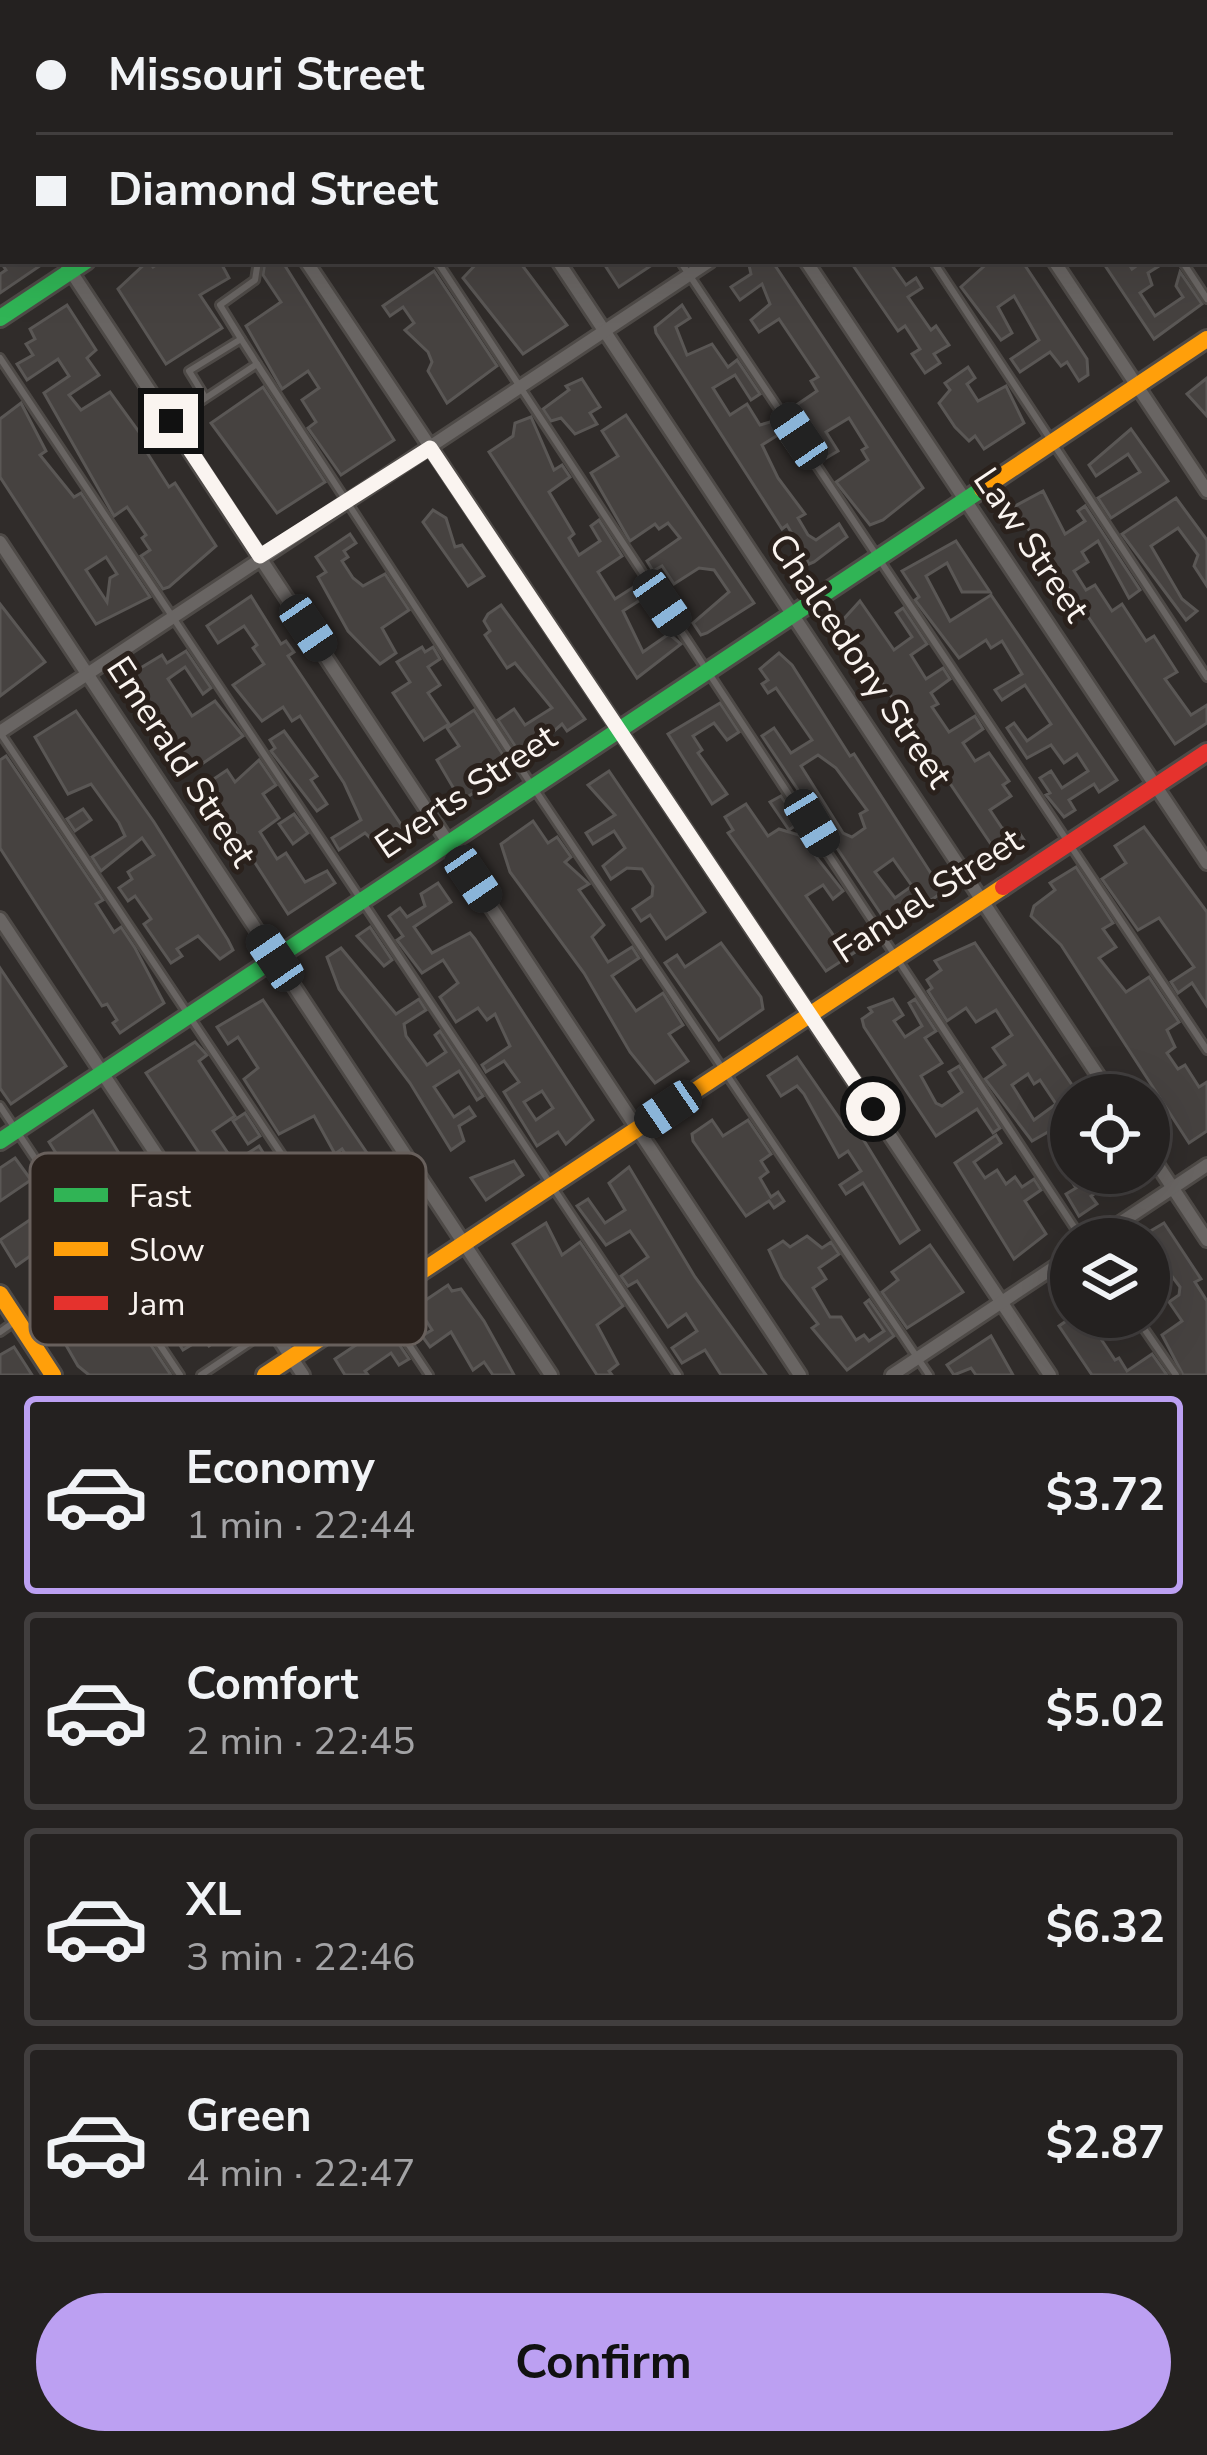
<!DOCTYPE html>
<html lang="en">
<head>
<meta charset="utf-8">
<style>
  body { margin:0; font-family:"Nunito Sans",sans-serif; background:#302e2d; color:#f1f3f6; height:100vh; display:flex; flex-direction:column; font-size:45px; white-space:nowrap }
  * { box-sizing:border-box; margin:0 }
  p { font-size:39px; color:#a3a3a5 }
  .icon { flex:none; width:66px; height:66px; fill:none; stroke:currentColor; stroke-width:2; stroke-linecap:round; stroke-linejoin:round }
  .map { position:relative; height:1375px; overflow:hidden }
  .panel { display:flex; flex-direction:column; background:#242120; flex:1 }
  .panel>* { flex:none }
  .hud { position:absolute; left:0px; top:0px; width:1209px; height:264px; box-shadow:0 12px 48px #0002,0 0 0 3px #413e3e; display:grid; align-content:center; height:264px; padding:0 36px; background:#242120 }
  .buttons { position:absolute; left:1050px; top:1074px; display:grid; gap:24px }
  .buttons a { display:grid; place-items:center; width:120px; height:120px; border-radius:50%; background:#242120; box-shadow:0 12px 48px #0002,0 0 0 3px #413e3e; font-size:60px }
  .end { position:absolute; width:54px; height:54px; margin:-27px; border:15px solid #faf4f0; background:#111; box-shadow:0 0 0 6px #111 }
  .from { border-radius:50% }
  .car { position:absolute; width:36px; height:72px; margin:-36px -18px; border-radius:15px; box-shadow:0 0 9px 3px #0007; background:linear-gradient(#222 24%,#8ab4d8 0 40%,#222 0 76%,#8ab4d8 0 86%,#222 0) }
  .hud b { display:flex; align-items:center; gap:42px; height:114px; font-size:45px }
  .hud b+b { border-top:3px solid #413e3e }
  .hud i { width:30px; height:30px; background:#f1f3f6 }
  ul { padding:21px 0 0; list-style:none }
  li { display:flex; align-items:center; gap:36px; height:198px; margin:0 24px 18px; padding:0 12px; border:6px solid #413e3e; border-radius:12px }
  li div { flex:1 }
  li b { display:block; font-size:45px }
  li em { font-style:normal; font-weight:700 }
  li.current { border-color:#bca0f2 }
  li>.icon { width:108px; height:108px; stroke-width:1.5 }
  .primary-button { display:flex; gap:24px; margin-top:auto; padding:24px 36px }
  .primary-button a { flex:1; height:138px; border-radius:72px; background:#bca0f2; color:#111; font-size:48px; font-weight:700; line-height:138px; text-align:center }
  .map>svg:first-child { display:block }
  .building { fill:#464240; stroke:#5a5755; stroke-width:3; fill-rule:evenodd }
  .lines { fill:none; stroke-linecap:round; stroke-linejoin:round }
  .lane-casing { stroke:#4e4a47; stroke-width:12 }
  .street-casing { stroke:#4e4a47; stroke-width:18 }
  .fast-casing { stroke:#4e4a47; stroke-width:22 }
  .slow-casing { stroke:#4e4a47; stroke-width:22 }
  .jam-casing { stroke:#4e4a47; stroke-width:22 }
  .lane { stroke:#696563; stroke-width:6 }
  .street { stroke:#696563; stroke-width:12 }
  .fast { stroke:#30b455; stroke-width:16 }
  .slow { stroke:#ff9f0a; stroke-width:16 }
  .jam { stroke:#e5322d; stroke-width:16 }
  .route { stroke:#faf4f0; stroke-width:15 }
  .labels { text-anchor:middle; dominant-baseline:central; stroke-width:10; stroke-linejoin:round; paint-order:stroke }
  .street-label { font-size:36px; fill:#faf4f0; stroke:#2a211c }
  .key { fill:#2a211c; stroke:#68605c; stroke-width:3 }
  .key-label { font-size:33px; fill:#faf4f0 }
</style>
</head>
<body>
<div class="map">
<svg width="1207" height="1375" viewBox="0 0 1207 1375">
  <rect width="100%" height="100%" fill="#302c2a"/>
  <g class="building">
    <polygon points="0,261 47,261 0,293 0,274 6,270"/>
    <polygon points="148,261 153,267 162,261 220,261 229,278 200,295 222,328 166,364 118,289"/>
    <polygon points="265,261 282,261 394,440 341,475 308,428 316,422 302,400 319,388 308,371 282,389 246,326 281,302 263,275"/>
    <polygon points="479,261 519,261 567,325 523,354 463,278"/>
    <polygon points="615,261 658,261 619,287 606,267"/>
    <polygon points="748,261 772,261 923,488 883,520 870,525 836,482 868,460 862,450 867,447 849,418 826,432 838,451 826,458 796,421 802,417 795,406 817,391 811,381 818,377 779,319 759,332 751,320 770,304 762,284 740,300 731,287 751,274"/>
    <polygon points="850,261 889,261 906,285 916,278 922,288 908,297 931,330 936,326 949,345 934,354 940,363 925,373 912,354 920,349 905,326 898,331"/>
    <polygon points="990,261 1022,261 1087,359 1088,375 1079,381 1067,362 1061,366 1050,352 1020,372 1011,359 1039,340 1014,296 998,307 1012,333 1001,340 961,287"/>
    <polygon points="1102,261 1127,261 1132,269 1143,261 1167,261 1148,273 1152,285 1140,293 1155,316 1183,297 1176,286 1180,272 1202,304 1154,339"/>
    <polygon points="434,271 497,366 447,403 428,371 432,362 428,352 405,330 414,323 403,307 390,316 383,306"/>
    <polygon points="67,305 96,350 87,358 99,375 69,395 81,410 110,392 150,447 146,451 169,487 175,483 216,546 169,587 163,589 141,556 150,550 142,538 146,535 127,507 114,516 44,393 69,376 58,359 27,380 17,364 33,355 26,344 35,339 30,329"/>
    <polygon points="682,305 690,318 676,327 687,355 712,344 728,367 737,360 760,394 751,400 735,375 713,388 730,415 747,404 760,425 777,420 798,452 793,456 778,435 762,445 778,478 805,514 798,518 808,535 816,540 839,524 847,537 814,562 809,564 787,525 782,529 656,333 655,327"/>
    <polygon points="968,367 975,378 967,384 978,401 1006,386 1024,423 984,449 975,436 969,441 955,427 939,403 950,390 945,383"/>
    <polygon points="1207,378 1207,416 1187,394"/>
    <polygon points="582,379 600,407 590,413 597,424 575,434 561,418 551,421 543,409 569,390 566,386"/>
    <polygon points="263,387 325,482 277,513 211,423"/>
    <path d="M21,403l25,48 -6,4 34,42 7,-4 69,104 -54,27 -96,-147v-58zM106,557l11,17 -7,4 -3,24 -21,-32z"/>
    <polygon points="626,415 754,603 707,633 701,635 693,623 729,592 714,570 699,568 674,584 662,566 653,571 647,561 680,538 668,523 659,529 655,524 630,541 591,473 618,456 602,431"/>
    <polygon points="531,417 554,470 562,465 570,477 549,492 574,534 569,538 579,555 600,541 591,526 599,520 622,556 598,572 615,599 640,583 648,595 623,611 643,652 669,634 681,644 637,678 489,452 513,436 515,423"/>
    <polygon points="1131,429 1168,481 1111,518 1098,498 1140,472 1128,454 1096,476 1089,465"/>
    <polygon points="1043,491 1065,534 1085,521 1078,511 1085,506 1140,590 1129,598 1098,541 1082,552 1088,562 1074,571 1086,590 1095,585 1112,611 1122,604 1146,641 1154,636 1177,672 1165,679 1191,715 1207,705 1207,723 1175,744 1016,511 1015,506"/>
    <polygon points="1176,498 1207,540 1207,586 1194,566 1198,555 1178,528 1151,546 1182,599 1197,611 1186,620 1122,534"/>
    <polygon points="433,510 446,518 455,547 462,545 484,576 468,586 423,522"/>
    <polygon points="350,534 356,543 344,551 348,557 342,561 353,578 363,586 385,574 409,610 382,628 396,653 380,664 348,631 318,577 326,572 316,557"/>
    <polygon points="956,541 990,592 962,592 947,563 926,576 950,621 991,595 1117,780 1099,792 1094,784 1069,800 1075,810 1064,817 1046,795 1050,793 1040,778 1051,771 1062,788 1088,771 1077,754 1064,763 1051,745 1027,758 1007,728 1014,723 1027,741 1051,724 1025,685 1002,700 995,690 1022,674 1002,641 991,648 986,640 959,658 915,600 919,597 902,571"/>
    <polygon points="251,596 281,644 286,641 294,652 288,656 406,832 387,854 365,833 339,850 332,838 361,820 344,783 300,716 292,721 283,707 262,721 233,685 264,664 253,648 257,645 244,626 218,643 207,626"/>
    <polygon points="860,601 894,650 912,637 896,613 903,608 927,644 911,655 926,679 943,668 950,679 931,693 938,704 932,707 949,732 975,716 983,729 963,743 975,761 989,753 1009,781 1003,785 1011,796 990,810 1002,828 1018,831 1024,840 1001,859 841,622"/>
    <polygon points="0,604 45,662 0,696"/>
    <polygon points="501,605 585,719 567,731 562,724 523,758 498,720 514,709 525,725 552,708 515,663 507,668 485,635 490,631 484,621 488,614"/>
    <polygon points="422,647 425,652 433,647 440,659 428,667 440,685 428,693 449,724 424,740 393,693 410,682 397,662"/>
    <polygon points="186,651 211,688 203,694 185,667 168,679 192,716 215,701 243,736 193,770 129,675 162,655 167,663"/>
    <path d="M779,653l13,12 58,91 4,-2 89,138 -34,23 -5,-8 -19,13 -123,-184 12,-8 17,25 21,-13 -36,-52 -8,5 -6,-9 6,-4 -8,-11zM818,755l18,13 31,42 -7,4 5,14 -13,9 -9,-4 -42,-67zM893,859l19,27 -17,12 -20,-26z"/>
    <polygon points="720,703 739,732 727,740 714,723 693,736 702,750 698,753 727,794 712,804 668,734"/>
    <polygon points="474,710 511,767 503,773 498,765 480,777 486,785 461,801 437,760 459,746 447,728"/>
    <polygon points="76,711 154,822 228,940 233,950 220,959 198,936 177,949 182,956 171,963 144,924 151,919 135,896 128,901 119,888 132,879 128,872 154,855 142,838 101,871 92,857 125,836 119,823 91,784 68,794 35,737"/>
    <polygon points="284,731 317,776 311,780 327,804 317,811 271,751 275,748 270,740"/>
    <polygon points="6,756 103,900 96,904 114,932 121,927 135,948 164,1003 120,1033 113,1023 117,1020 107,1004 102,1006 0,848 0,760"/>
    <polygon points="259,760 276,785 263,794 279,818 260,832 277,859 286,853 305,882 327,871 335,883 288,914 205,785 227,770 235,782"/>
    <polygon points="609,771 705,912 666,939 650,915 641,921 633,909 652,896 653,886 642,869 627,868 611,879 603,866 625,848 614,831 593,844 586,833 615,815 588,785"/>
    <polygon points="781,796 799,823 789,830 770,802"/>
    <polygon points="746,804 768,836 779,829 799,835 843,891 833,899 823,885 806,896 834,936 841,932 857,951 826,971 728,833 733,830 725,817"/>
    <polygon points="83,809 91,820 75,831 67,819"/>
    <polygon points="294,814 308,833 293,844 279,824"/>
    <polygon points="533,821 548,843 557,837 571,857 565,862 589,884 579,890 604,925 592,937 608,962 632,947 639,958 612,976 636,1011 663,993 683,1025 669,1034 688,1061 655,1083 630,1052 584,973 510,872 501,844"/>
    <polygon points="1144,827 1207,912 1207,1006 1192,983 1178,993 1171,982 1194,967 1159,918 1138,930 1102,879 1126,863 1115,846"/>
    <polygon points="1076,867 1113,923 1103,929 1116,947 1099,958 1126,992 1149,977 1179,1022 1167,1030 1175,1047 1167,1053 1178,1069 1185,1065 1199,1087 1207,1082 1207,1131 1189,1143 1061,945 1031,916 1034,906 1055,890 1050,883"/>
    <path d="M438,883l13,19 -37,25 18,26 38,-20 5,6 118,181 -27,24 -8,-12 -21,14 -33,-54 15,-10 -15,-21 -18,11 -4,-7 28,-19 -15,-32 -8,6 -9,-12 -22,14 -16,-25 18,-14 -15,-23 -21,13 -25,-33 6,-4 -14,-20 11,-8 7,9 18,-11 -4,-12zM542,1091l11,17 -17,12 -12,-18z"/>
    <polygon points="370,927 392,960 384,966 357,936"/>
    <polygon points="721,943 761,997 763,1009 719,1040 665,963 677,955 685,967"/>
    <path d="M975,943l104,152h-8v22l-11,8 11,17v24l-23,-34 -16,9 -47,-62 20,-14 -12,-17 19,-13 -16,-25 -20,12 -10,-14 -19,13 -19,-30 4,-3 -5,-8 14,-10 -6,-9zM1028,1074l6,10 6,-4 16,24 -22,16 -22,-35z"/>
    <polygon points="341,948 396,1014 419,999 426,1010 404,1024 406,1036 427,1065 446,1052 435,1035 440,1031 483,1096 477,1100 459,1071 434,1087 454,1117 469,1107 475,1116 459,1126 464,1141 451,1150 410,1083 339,989 327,957"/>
    <polygon points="0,968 66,1066 11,1104 0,1088"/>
    <polygon points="893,999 903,1015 894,1021 905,1037 922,1026 909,1003 915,999 936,1031 925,1038 942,1063 921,1076 936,1103 942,1106 962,1092 949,1072 959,1066 1000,1128 993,1133 977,1109 936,1136 864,1027 862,1019 872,1012 869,1008"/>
    <polygon points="263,1000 418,1228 419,1238 390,1260 383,1250 399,1240 342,1149 335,1154 314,1116 279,1134 244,1079 258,1068 238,1037 228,1044 217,1027"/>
    <path d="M195,1042l12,13 -8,6 36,55 -22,15 21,31 25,-16 15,24 6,-4 29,42 -12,10 27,49 20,-6 16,24 -18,12 -8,-6 -32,17 -156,-235zM272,1179l12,20 -20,13 -11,-20z"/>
    <polygon points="797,1057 846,1128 855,1126 919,1230 900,1243 863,1183 846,1194 840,1185 861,1171 848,1151 839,1157 804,1094 797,1086 781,1096 768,1076"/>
    <polygon points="93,1111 136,1181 85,1213 58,1175 66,1169 49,1142"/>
    <polygon points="245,1113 260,1136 248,1144 233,1121"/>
    <polygon points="712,1120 723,1136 748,1120 771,1154 761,1161 768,1172 760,1178 771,1197 778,1192 784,1201 774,1208 769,1201 746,1216 693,1141 692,1134"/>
    <polygon points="996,1135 1001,1143 974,1162 985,1178 997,1170 1006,1184 1015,1177 1022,1187 1034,1179 1041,1190 1025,1201 1046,1234 1014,1259 955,1163"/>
    <polygon points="15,1158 31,1180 0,1201 0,1168"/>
    <polygon points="514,1161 523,1175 486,1200 471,1178"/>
    <polygon points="629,1167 695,1277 766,1375 721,1375 705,1350 682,1363 672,1348 697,1331 686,1314 668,1327 637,1281 628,1286 621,1276 648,1257 630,1231 606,1245 577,1206 588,1199 605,1223 625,1210 609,1183"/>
    <polygon points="1066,1173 1083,1173 1089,1181 1100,1173 1143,1173 1114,1192 1109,1184 1091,1196 1097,1204 1079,1216 1066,1194 1076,1188"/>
    <polygon points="40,1213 57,1237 16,1266 0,1240"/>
    <polygon points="546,1223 562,1255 580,1242 623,1306 597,1325 618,1364 609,1371 612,1375 597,1375 513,1244"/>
    <polygon points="1164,1223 1201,1279 1195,1282 1207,1301 1207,1375 1183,1375 1162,1335 1182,1321 1169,1302 1179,1295 1180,1287 1153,1251 1149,1253 1147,1233"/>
    <polygon points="807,1236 822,1248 831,1242 839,1254 819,1268 826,1279 813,1288 830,1317 841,1317 856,1340 864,1335 869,1341 884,1331 865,1303 869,1300 894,1336 847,1370 812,1328 818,1324 782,1278 769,1250 783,1241 790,1247"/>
    <polygon points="930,1245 963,1292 907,1328 882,1292 898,1280 892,1272"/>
    <polygon points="185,1261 189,1266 194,1263 237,1326 209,1346 203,1338 183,1350 178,1342 186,1336 183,1332 206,1317 189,1289 183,1293 175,1283 181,1279 174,1268"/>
    <polygon points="448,1285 452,1291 461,1289 484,1321 514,1375 493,1375 484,1362 473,1370 451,1332 430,1347 422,1336 432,1330 417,1306"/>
    <polygon points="109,1307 127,1334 138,1326 171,1375 89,1375 78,1366 63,1340"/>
    <polygon points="1072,1317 1129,1317 1135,1328 1125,1335 1115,1321 1097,1333 1115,1360 1119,1358 1127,1371 1152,1354 1167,1375 1092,1375 1059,1326"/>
    <polygon points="386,1325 409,1359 399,1365 391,1353 365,1371 368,1375 345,1375 335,1359"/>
    <polygon points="991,1336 1013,1375 976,1375 971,1368 954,1375 947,1365"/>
    <polygon points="14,1347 25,1364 32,1375 0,1375 0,1355"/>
  </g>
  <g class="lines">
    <g class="lane-casing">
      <g id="lane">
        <polyline points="16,0 18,3"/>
        <polyline points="262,0 265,3"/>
        <polyline points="489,0 491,3"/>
        <polyline points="506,0 508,3"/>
        <polyline points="762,0 764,3"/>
        <polyline points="1006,0 1008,3"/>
        <polyline points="437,261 1082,1239"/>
        <polyline points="680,261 1207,1050"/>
        <polyline points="933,261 1207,677"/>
        <polyline points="1182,261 1207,299"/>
        <polyline points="241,339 257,364"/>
        <polyline points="0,358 678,1375"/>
        <polyline points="205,397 189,371 241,339 220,305 255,280 258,261"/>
        <polyline points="171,421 257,364 533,787 929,1375"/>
        <polyline points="1,734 429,1375"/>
        <polyline points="0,1106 180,1375"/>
        <polyline points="1136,1317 1176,1375"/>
        <polyline points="0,1332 17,1320"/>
        <polyline points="201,1375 271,1328"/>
      </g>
    </g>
    <g class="street-casing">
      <g id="street">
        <polyline points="133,0 135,3"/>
        <polyline points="384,0 386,3"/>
        <polyline points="632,0 634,3"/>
        <polyline points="881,0 883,3"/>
        <polyline points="1129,0 1131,3"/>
        <polyline points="1098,3 1103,0"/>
        <polyline points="1206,115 1207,117"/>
        <polyline points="0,164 3,169"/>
        <polyline points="64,261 800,1375"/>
        <polyline points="306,261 1050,1375"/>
        <polyline points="558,261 1111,1095"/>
        <polyline points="806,261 1207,863"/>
        <polyline points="1054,261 1207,491"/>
        <polyline points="0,542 551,1375"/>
        <polyline points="0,732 710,261"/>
        <polyline points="0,919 303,1375"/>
        <polyline points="1149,1152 1207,1240"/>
        <polyline points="1096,1239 1207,1165"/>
        <polyline points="892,1375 1071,1256"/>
      </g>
    </g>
    <g class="fast-casing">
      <g id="fast">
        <polyline points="0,318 86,261"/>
        <polyline points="0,1141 982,489"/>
      </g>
    </g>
    <g class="slow-casing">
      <g id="slow">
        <polyline points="475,3 480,0"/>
        <polyline points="982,489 1207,339"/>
        <polyline points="0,1294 53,1375"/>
        <polyline points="265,1375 1003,887"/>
      </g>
    </g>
    <g class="jam-casing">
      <polyline id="jam" points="1003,887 1207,752"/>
    </g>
    <use href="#lane" class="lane"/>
    <use href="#street" class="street"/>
    <use href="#fast" class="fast"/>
    <use href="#slow" class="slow"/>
    <use href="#jam" class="jam"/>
  </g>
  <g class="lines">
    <polyline class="route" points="171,421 260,556 430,448 873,1109"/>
  </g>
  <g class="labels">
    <g class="street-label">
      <text transform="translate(1031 545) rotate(56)">Law Street</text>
      <text transform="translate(860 661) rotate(56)">Chalcedony Street</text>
      <text transform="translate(181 762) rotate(57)">Emerald Street</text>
      <text transform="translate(466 792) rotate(-34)">Everts Street</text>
      <text transform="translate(928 896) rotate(-33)">Fanuel Street</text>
    </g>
  </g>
  <rect x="30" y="1153" width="396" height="192" rx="18" class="key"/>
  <rect x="54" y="1188" width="54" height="14" fill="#30b455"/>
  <rect x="54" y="1242" width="54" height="14" fill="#ff9f0a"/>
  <rect x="54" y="1296" width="54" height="14" fill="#e5322d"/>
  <g class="key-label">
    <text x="129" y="1207">Fast</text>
    <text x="129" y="1261">Slow</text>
    <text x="129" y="1315">Jam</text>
  </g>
</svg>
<div class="buttons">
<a><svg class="icon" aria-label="locate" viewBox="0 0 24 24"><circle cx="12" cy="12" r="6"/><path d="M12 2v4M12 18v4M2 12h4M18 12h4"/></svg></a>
<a><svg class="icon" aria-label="layers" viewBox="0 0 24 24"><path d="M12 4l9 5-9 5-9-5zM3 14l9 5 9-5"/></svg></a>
</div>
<i class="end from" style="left:873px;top:1109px"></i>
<i class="end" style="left:171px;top:421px"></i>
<i class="car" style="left:799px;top:436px;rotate:326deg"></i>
<i class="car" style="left:662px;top:603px;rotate:145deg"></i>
<i class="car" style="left:308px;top:628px;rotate:146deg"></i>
<i class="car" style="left:812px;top:823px;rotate:149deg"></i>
<i class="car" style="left:473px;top:879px;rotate:146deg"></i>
<i class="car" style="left:275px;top:958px;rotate:326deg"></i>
<i class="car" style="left:668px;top:1109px;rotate:236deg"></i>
<div class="hud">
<b><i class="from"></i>Missouri Street</b>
<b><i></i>Diamond Street</b>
</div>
</div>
<section class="panel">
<ul>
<li class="current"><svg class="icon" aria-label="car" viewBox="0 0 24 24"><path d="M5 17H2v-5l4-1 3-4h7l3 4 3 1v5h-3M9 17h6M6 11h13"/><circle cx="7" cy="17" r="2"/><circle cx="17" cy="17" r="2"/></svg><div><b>Economy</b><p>1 min · 22:44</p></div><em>$3.72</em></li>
<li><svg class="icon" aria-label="car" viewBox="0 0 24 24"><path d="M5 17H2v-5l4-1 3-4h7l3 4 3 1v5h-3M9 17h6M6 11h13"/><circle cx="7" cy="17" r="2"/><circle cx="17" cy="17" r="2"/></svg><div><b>Comfort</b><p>2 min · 22:45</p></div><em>$5.02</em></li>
<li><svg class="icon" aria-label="car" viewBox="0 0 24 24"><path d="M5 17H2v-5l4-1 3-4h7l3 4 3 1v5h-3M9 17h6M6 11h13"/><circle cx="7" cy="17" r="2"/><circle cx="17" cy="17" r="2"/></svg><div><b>XL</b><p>3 min · 22:46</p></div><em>$6.32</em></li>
<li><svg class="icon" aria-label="car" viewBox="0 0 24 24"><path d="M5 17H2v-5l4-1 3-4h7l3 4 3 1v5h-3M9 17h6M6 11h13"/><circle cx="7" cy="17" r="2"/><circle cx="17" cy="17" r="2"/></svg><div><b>Green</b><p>4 min · 22:47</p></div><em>$2.87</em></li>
</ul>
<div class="primary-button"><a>Confirm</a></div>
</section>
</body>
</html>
